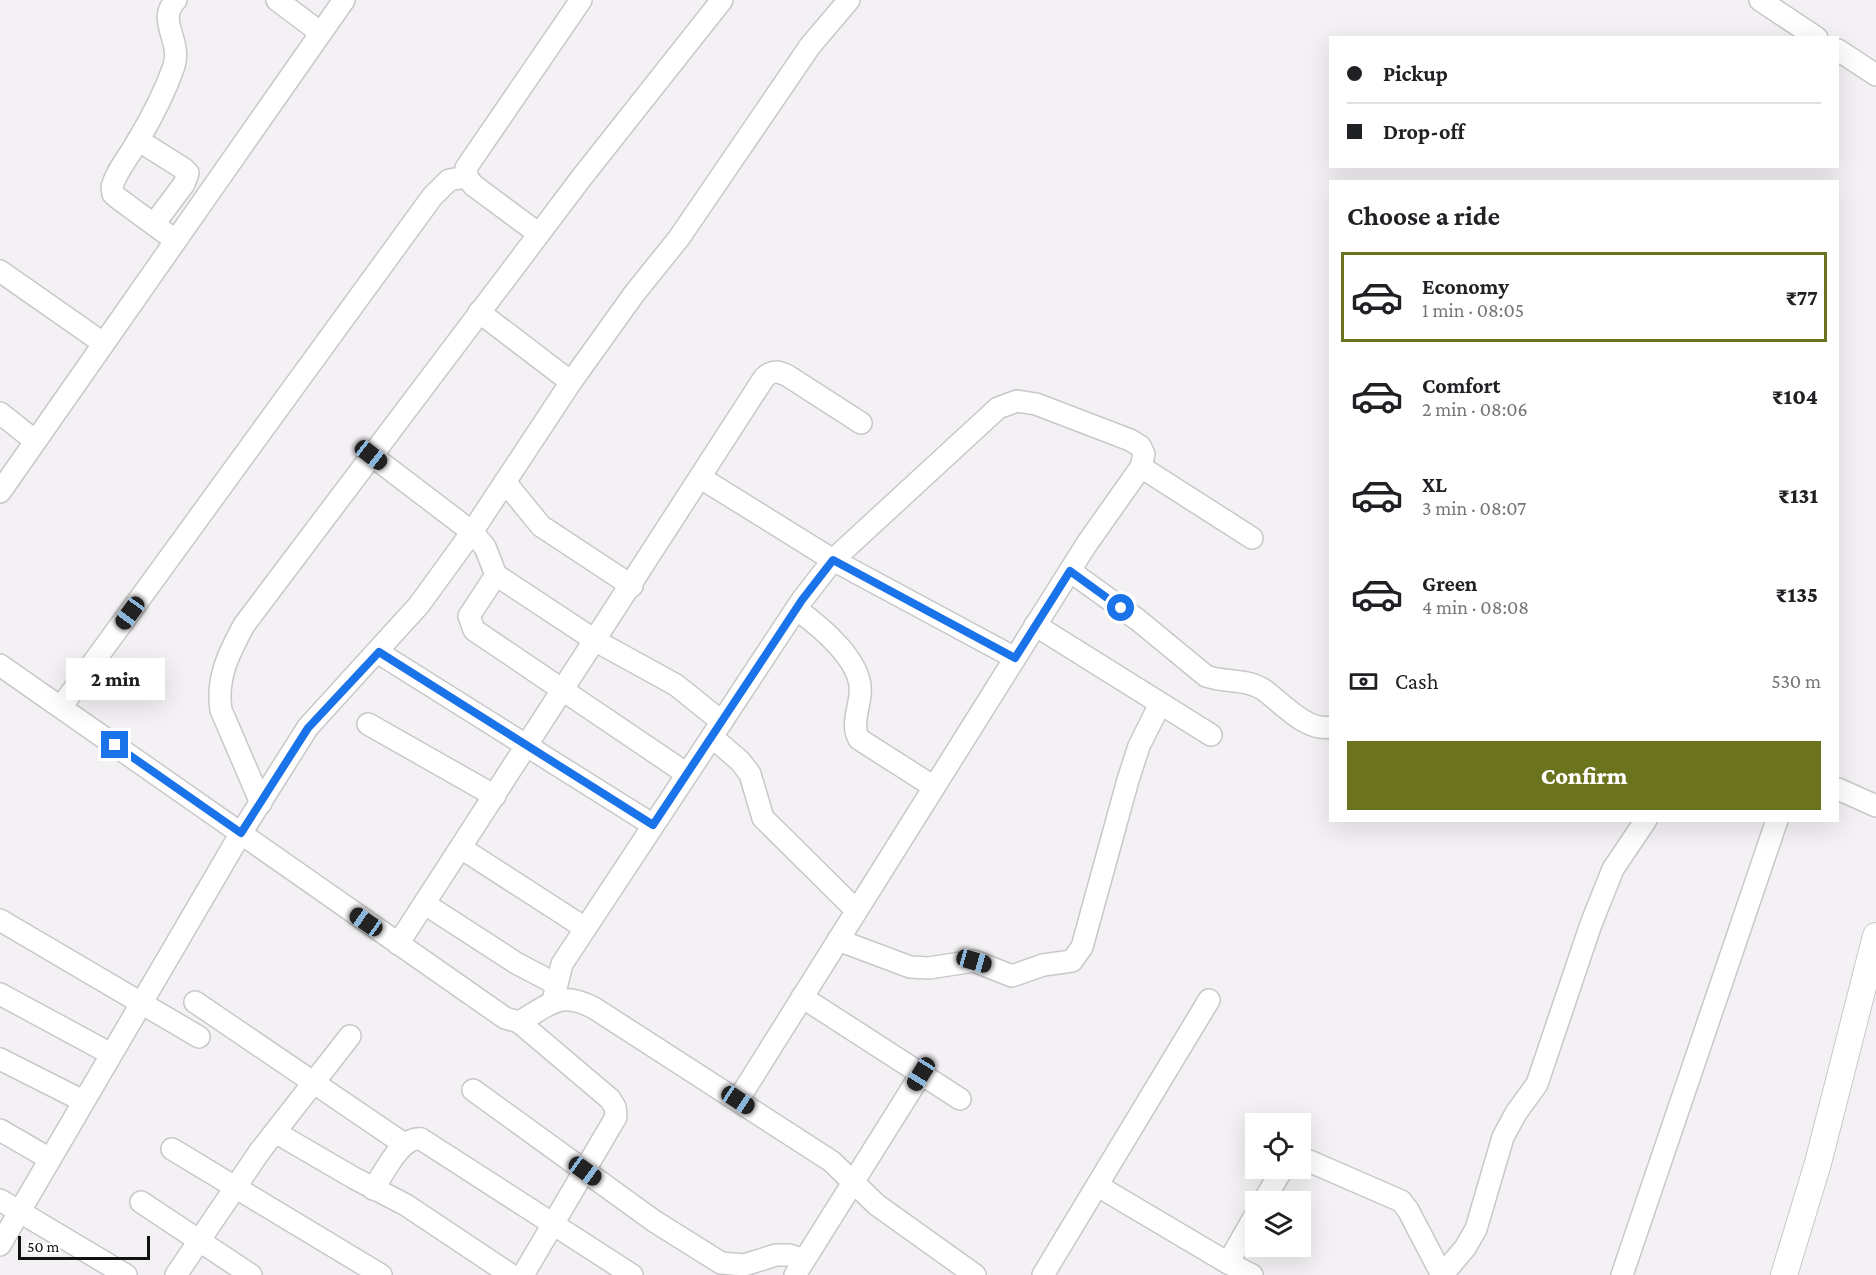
<!DOCTYPE html>
<html lang="en">
<head>
<meta charset="utf-8">
<style>
  body { margin:0; font-family:"Crimson Pro",serif; background:#f6f6f6; color:#202124; height:100vh; display:flex; flex-direction:column; font-size:22px; white-space:nowrap }
  * { box-sizing:border-box; margin:0 }
  p { font-size:20px; color:#757577 }
  .icon { flex:none; width:33px; height:33px; fill:none; stroke:currentColor; stroke-width:2; stroke-linecap:round; stroke-linejoin:round }
  .map { position:relative; flex:1; overflow:hidden }
  .drawer { position:absolute; left:1329px; top:180px; width:510px; height:642px; display:flex; flex-direction:column; background:#fff; border-radius:0px; box-shadow:0 6px 24px #0002 }
  .drawer>* { flex:none }
  .hud { position:absolute; left:1329px; top:36px; width:510px; height:132px; border-radius:0px; box-shadow:0 6px 24px #0002; display:grid; align-content:center; height:132px; padding:0 18px; background:#fff }
  .fabs { position:absolute; left:1245px; top:1113px; display:grid; gap:12px }
  .fabs a { display:grid; place-items:center; width:66px; height:66px; border-radius:0px; background:#fff; box-shadow:0 6px 24px #0002; font-size:30px }
  .scale { position:absolute; left:18px; bottom:15px; width:132px; box-sizing:border-box; padding-left:6px; border:3px solid #121112; border-top:0; font-size:16px; line-height:21px; white-space:nowrap; color:#121112; -webkit-text-stroke:4px #fff; paint-order:stroke }
  .end { position:absolute; width:27px; height:27px; margin:-14px; border:8px solid #1a73e8; background:#fff; box-shadow:0 0 0 3px #fff }
  .from { border-radius:50% }
  .bubble { position:absolute; height:42px; border-radius:0px; background:#fff; box-shadow:0 6px 24px #0002; font-size:20px; font-weight:800; line-height:42px; text-align:center }
  .car { position:absolute; width:18px; height:36px; margin:-18px -9px; border-radius:8px; box-shadow:0 0 4px 2px #0007; background:linear-gradient(#222 24%,#8ab4d8 0 40%,#222 0 76%,#8ab4d8 0 86%,#222 0) }
  .hud b { display:flex; align-items:center; gap:21px; height:57px; font-size:22px }
  .hud b+b { border-top:2px solid #e0e0e0 }
  .hud i { width:15px; height:15px; background:#202124 }
  ul { padding:0; list-style:none }
  li { display:flex; align-items:center; gap:18px; height:90px; margin:0 12px 9px; padding:0 6px; border:3px solid transparent; border-radius:0px }
  li div { flex:1 }
  li b { display:block; font-size:22px }
  li em { font-style:normal; font-weight:800 }
  li.active { border-color:#6b741d }
  li>.icon { width:54px; height:54px; stroke-width:1.5 }
  h2 { padding:0 18px; font-size:27px; line-height:72px }
  .pay { display:flex; align-items:center; gap:15px; height:66px; padding:0 18px; font-size:22px }
  .pay p { margin-inline-start:auto }
  .button { display:flex; gap:12px; margin-top:auto; padding:12px 18px }
  .button a { flex:1; height:69px; border-radius:0px; background:#6b741d; color:#fff; font-size:24px; font-weight:800; line-height:69px; text-align:center }
  .map>svg:first-child { display:block }
  .lines { fill:none; stroke-linecap:round; stroke-linejoin:round }
  .minor-casing { stroke:#cac7cb; stroke-width:24 }
  .tertiary-casing { stroke:#cac7cb; stroke-width:28 }
  .minor { stroke:#fff; stroke-width:21 }
  .tertiary { stroke:#fff; stroke-width:26 }
  .route { stroke:#1a73e8; stroke-width:8 }
</style>
</head>
<body>
<div class="map">
<svg width="1876" height="1275" viewBox="0 0 1876 1275">
  <rect width="100%" height="100%" fill="#f4f1f5"/>
  <g class="lines">
    <g class="minor-casing">
      <g id="minor">
        <polyline points="277,0 321,33"/>
        <polyline points="1760,0 1817,38"/>
        <polyline points="1838,50 1876,75"/>
        <polyline points="138,140 184,169 188,173 184,184 154,224"/>
        <polyline points="539,234 473,185 467,177 466,168 581,0"/>
        <path d="M175,240l-56,-41 -6,-5 -1,-7c4,-16 17,-30 25,-45 14,-23 28,-50 37,-76 8,-27 -18,-45 2,-66"/>
        <polyline points="0,271 103,343"/>
        <polyline points="479,312 571,382"/>
        <polyline points="0,413 34,440"/>
        <polyline points="371,455 472,532 485,547 496,575 596,641 676,685 722,722"/>
        <polyline points="1141,467 1252,538"/>
        <polyline points="701,478 833,560 1015,658"/>
        <polyline points="505,482 541,526 632,586"/>
        <polyline points="0,492 344,0"/>
        <path d="M1070,571l68,49 68,56c19,7 40,2 58,14 18,13 43,42 66,37"/>
        <polyline points="496,575 469,616 474,630 687,774"/>
        <path d="M796,609c24,17 68,53 64,85 -1,16 -9,31 -1,45l75,48"/>
        <polyline points="1035,625 1211,735"/>
        <polyline points="379,653 653,825"/>
        <path d="M0,665l505,353 14,4c30,-16 40,-33 75,-14l237,153 46,44 98,70"/>
        <polyline points="61,707 432,197 449,180 467,177"/>
        <polyline points="368,724 495,796"/>
        <polyline points="712,737 740,761 750,774 763,818 856,910"/>
        <polyline points="1838,789 1876,806"/>
        <path d="M261,803l-40,-93c-5,-32 8,-57 23,-85l338,-448 140,-177"/>
        <polyline points="461,848 585,928"/>
        <polyline points="425,904 516,963 556,984"/>
        <polyline points="0,920 199,1037"/>
        <polyline points="838,940 910,967 929,968 974,961 1012,976 1043,965 1072,961 1082,947 1128,780 1139,746 1160,704"/>
        <path d="M398,944l366,-566c8,-8 14,-7 24,-2l73,47"/>
        <polyline points="0,994 111,1054"/>
        <polyline points="802,997 960,1099"/>
        <polyline points="553,1001 562,964 802,600 833,560 998,408 1017,401 1036,404 1130,440 1140,446 1144,454 1141,467 1086,545 738,1100"/>
        <polyline points="195,1002 404,1144"/>
        <polyline points="519,1022 610,1099 615,1107 616,1117 523,1275"/>
        <polyline points="0,1059 83,1101"/>
        <polyline points="473,1090 654,1221 721,1263 744,1265 776,1255 789,1255 804,1260"/>
        <polyline points="0,1130 50,1159"/>
        <polyline points="275,1132 354,1178 406,1205 511,1275"/>
        <polyline points="172,1149 381,1275"/>
        <polyline points="1300,1160 1309,1161 1401,1201 1408,1210 1442,1275"/>
        <polyline points="1098,1186 1228,1263 1252,1275"/>
        <path d="M373,1189c11,-15 27,-53 48,-50l211,136"/>
        <polyline points="0,1200 126,1275"/>
        <polyline points="141,1202 251,1275"/>
        <polyline points="1263,1202 1283,1168"/>
        <polyline points="0,1245 241,833 308,727 419,605 472,532 571,382 634,294 679,238 810,46 849,0"/>
        <polyline points="1228,1263 1256,1214"/>
        <polyline points="176,1275 260,1151 350,1036"/>
        <polyline points="795,1275 921,1074"/>
        <polyline points="1043,1275 1209,1000"/>
        <polyline points="1442,1275 1465,1248 1476,1229 1503,1137 1516,1113 1537,1084 1591,924 1613,869 1646,820"/>
        <polyline points="1622,1275 1777,820"/>
      </g>
    </g>
    <g class="tertiary-casing">
      <polyline id="tertiary" points="1784,1275 1818,1163 1876,936"/>
    </g>
    <use href="#minor" class="minor"/>
    <use href="#tertiary" class="tertiary"/>
  </g>
  <g class="lines">
    <polyline class="route" points="115,745 241,833 308,728 379,652 653,825 802,600 833,560 1015,658 1070,571 1121,608"/>
  </g>
</svg>
<div class="fabs">
<a><svg class="icon" aria-label="locate" viewBox="0 0 24 24"><circle cx="12" cy="12" r="6"/><path d="M12 2v4M12 18v4M2 12h4M18 12h4"/></svg></a>
<a><svg class="icon" aria-label="layers" viewBox="0 0 24 24"><path d="M12 4l9 5-9 5-9-5zM3 14l9 5 9-5"/></svg></a>
</div>
<div class="scale">50 m</div>
<i class="end from" style="left:1121px;top:608px"></i>
<i class="end" style="left:115px;top:745px"></i>
<div class="bubble" style="left:66px;top:658px;width:99px">2 min</div>
<i class="car" style="left:371px;top:455px;rotate:128deg"></i>
<i class="car" style="left:130px;top:613px;rotate:216deg"></i>
<i class="car" style="left:366px;top:922px;rotate:305deg"></i>
<i class="car" style="left:974px;top:961px;rotate:106deg"></i>
<i class="car" style="left:921px;top:1074px;rotate:212deg"></i>
<i class="car" style="left:738px;top:1100px;rotate:123deg"></i>
<i class="car" style="left:585px;top:1171px;rotate:126deg"></i>
<div class="hud">
<b><i class="from"></i>Pickup</b>
<b><i></i>Drop-off</b>
</div>
<section class="drawer">
<h2>Choose a ride</h2>
<ul>
<li class="active"><svg class="icon" aria-label="car" viewBox="0 0 24 24"><path d="M5 17H2v-5l4-1 3-4h7l3 4 3 1v5h-3M9 17h6M6 11h13"/><circle cx="7" cy="17" r="2"/><circle cx="17" cy="17" r="2"/></svg><div><b>Economy</b><p>1 min · 08:05</p></div><em>₹77</em></li>
<li><svg class="icon" aria-label="car" viewBox="0 0 24 24"><path d="M5 17H2v-5l4-1 3-4h7l3 4 3 1v5h-3M9 17h6M6 11h13"/><circle cx="7" cy="17" r="2"/><circle cx="17" cy="17" r="2"/></svg><div><b>Comfort</b><p>2 min · 08:06</p></div><em>₹104</em></li>
<li><svg class="icon" aria-label="car" viewBox="0 0 24 24"><path d="M5 17H2v-5l4-1 3-4h7l3 4 3 1v5h-3M9 17h6M6 11h13"/><circle cx="7" cy="17" r="2"/><circle cx="17" cy="17" r="2"/></svg><div><b>XL</b><p>3 min · 08:07</p></div><em>₹131</em></li>
<li><svg class="icon" aria-label="car" viewBox="0 0 24 24"><path d="M5 17H2v-5l4-1 3-4h7l3 4 3 1v5h-3M9 17h6M6 11h13"/><circle cx="7" cy="17" r="2"/><circle cx="17" cy="17" r="2"/></svg><div><b>Green</b><p>4 min · 08:08</p></div><em>₹135</em></li>
</ul>
<div class="pay"><svg class="icon" aria-label="cash" viewBox="0 0 24 24"><path d="M3 7h18v10H3z"/><circle cx="12" cy="12" r="2"/></svg>Cash<p>530 m</p></div>
<div class="button"><a>Confirm</a></div>
</section>
</div>
</body>
</html>
